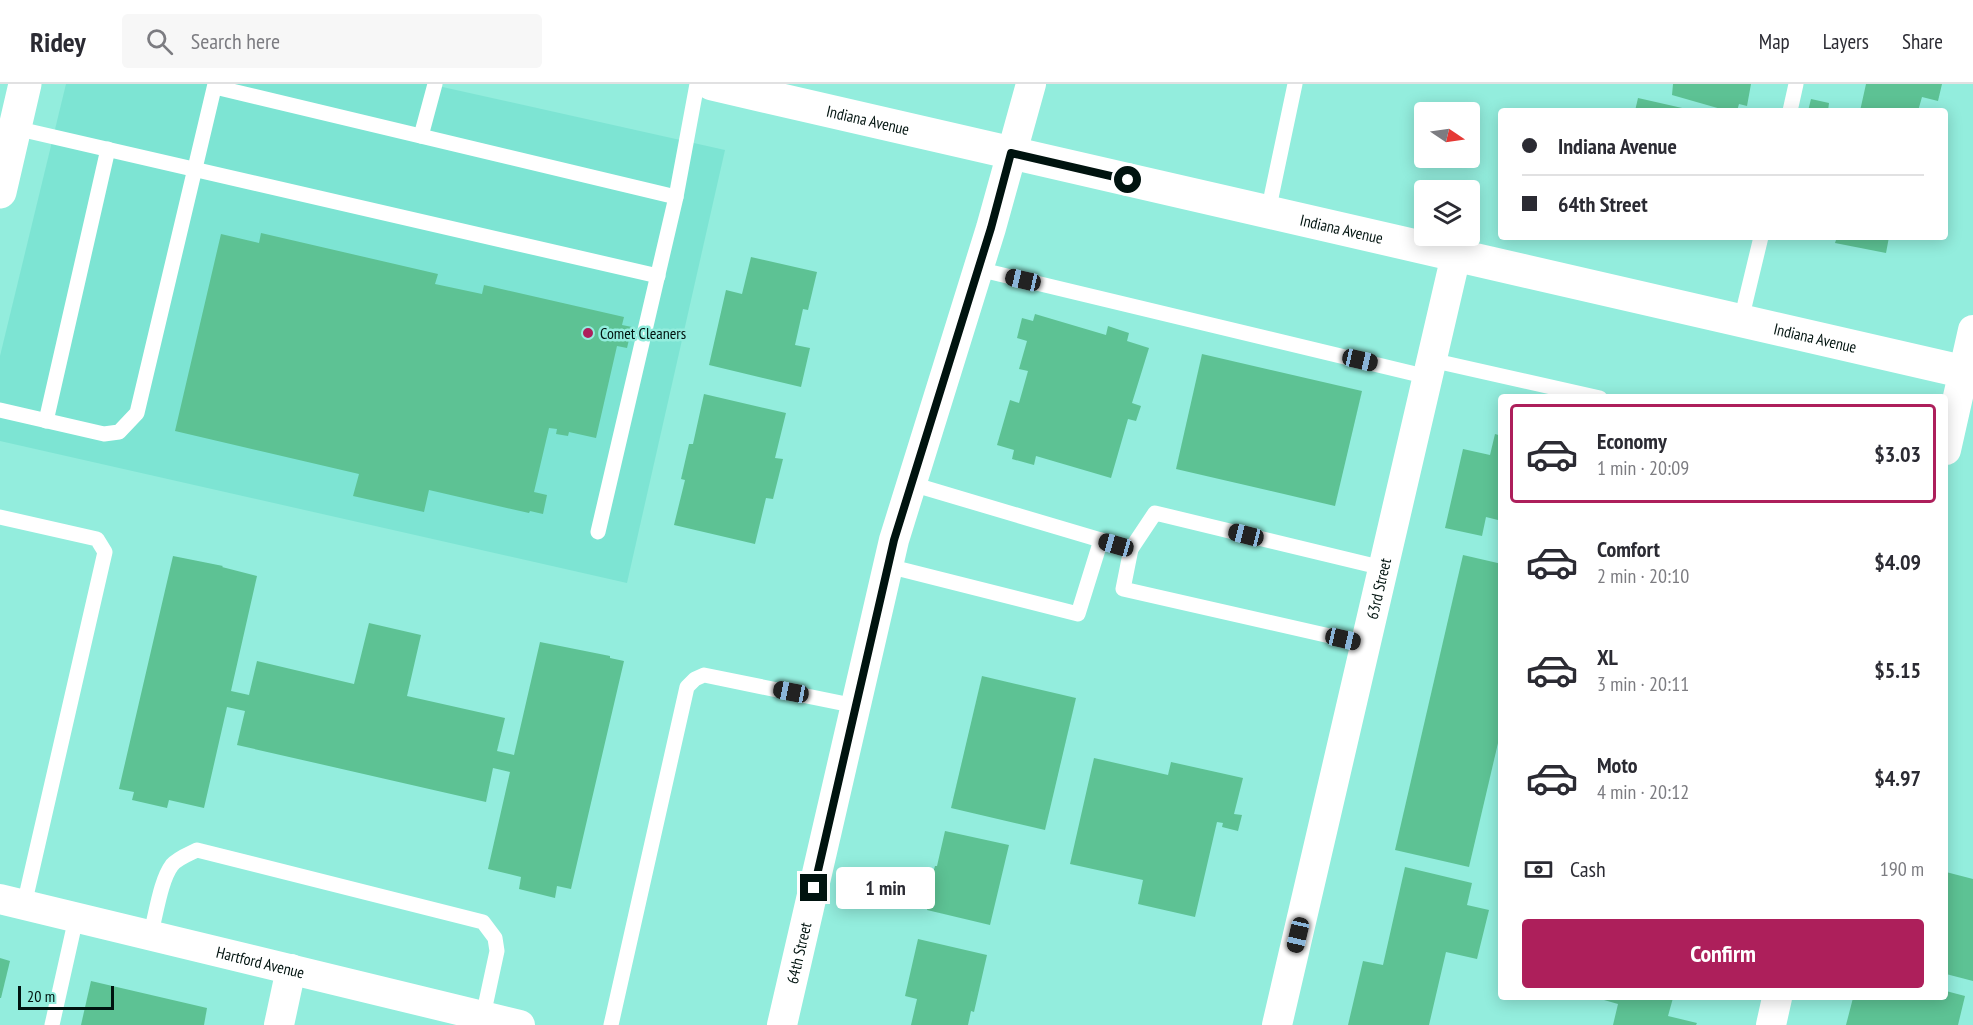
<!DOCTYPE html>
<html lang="en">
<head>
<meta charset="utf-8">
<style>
  body { margin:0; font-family:"PT Sans Narrow",sans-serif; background:#f7f7f7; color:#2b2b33; height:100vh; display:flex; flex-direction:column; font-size:22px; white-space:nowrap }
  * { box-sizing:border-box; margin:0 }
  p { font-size:20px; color:#7c7c81 }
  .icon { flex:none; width:33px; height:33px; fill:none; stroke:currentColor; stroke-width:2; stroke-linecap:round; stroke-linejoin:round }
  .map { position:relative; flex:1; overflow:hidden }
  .drawer { position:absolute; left:1498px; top:310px; width:450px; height:606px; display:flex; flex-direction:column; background:#fff; border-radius:6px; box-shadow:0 3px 15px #0003 }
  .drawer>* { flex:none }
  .banner { position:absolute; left:1498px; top:24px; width:450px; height:132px; border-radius:6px; box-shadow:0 3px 15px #0003; display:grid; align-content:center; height:132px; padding:0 24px; background:#fff }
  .needle { width:39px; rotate:103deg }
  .controls { position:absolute; left:1414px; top:18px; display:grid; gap:12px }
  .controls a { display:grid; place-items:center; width:66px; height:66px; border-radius:6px; background:#fff; box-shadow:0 3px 15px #0003; font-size:30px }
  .scale { position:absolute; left:18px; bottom:15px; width:96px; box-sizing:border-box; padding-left:6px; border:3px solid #00130f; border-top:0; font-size:16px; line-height:21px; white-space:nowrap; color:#00130f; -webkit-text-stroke:4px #93eddd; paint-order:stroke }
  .end { position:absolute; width:27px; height:27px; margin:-14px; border:8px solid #00130f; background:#fff; box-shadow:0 0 0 3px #fff }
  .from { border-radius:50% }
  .bubble { position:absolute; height:42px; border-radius:6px; background:#fff; box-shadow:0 3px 15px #0003; font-size:20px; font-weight:700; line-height:42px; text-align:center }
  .car { position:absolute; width:18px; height:36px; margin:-18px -9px; border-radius:8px; box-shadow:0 0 4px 2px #0007; background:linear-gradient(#222 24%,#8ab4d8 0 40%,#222 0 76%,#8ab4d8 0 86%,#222 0) }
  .banner b { display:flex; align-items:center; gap:21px; height:57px; font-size:22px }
  .banner b+b { border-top:2px solid #e1e1e2 }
  .banner i { width:15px; height:15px; background:#2b2b33 }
  ul { padding:10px 0 0; list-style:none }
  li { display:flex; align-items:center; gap:18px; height:99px; margin:0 12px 9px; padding:0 12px; border:3px solid transparent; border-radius:6px }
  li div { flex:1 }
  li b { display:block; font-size:22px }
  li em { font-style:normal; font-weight:700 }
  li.on { border-color:#ad1f5b }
  li>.icon { width:54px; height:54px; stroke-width:1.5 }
  .pay { display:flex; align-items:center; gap:15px; height:66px; padding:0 24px; font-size:22px }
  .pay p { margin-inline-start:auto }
  .button { display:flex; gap:12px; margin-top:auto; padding:12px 24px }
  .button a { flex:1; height:69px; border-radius:6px; background:#ad1f5b; color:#fff; font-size:24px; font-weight:700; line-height:69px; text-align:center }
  header { display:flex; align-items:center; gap:36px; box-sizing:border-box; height:84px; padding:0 30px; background:#fff; border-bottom:2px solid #e1e1e2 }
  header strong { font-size:28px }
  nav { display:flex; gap:33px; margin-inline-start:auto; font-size:21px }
  .search { width:420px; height:54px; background:#f7f7f7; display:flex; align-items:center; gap:15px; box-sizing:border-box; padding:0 21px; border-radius:6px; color:#7c7c81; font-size:22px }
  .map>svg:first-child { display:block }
  .built { fill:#7de4d3 }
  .building { fill:#5dc294 }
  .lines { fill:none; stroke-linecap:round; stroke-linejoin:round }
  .lane { stroke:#fff; stroke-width:15 }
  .street { stroke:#fff; stroke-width:30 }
  .secondary { stroke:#fff; stroke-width:33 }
  .route { stroke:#00130f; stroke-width:8 }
  .poi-dot { fill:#ad1f5b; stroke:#93eddd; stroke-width:2 }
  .labels { text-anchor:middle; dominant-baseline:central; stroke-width:5; stroke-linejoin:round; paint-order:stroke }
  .street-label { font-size:16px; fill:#00130f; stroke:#93eddd }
  .poi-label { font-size:16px; fill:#00130f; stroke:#93eddd; text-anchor:start }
</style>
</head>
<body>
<header>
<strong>Ridey</strong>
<div class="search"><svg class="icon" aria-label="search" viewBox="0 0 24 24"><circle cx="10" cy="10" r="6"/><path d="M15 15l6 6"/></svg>Search here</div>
<nav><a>Map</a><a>Layers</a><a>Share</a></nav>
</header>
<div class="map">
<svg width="1973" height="941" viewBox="0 0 1973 941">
  <rect width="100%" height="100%" fill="#93eddd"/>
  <polygon class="built" points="66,0 429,0 725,66 627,499 0,357 0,272"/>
  <g class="building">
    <polygon points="1673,0 1751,0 1747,22 1739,20 1737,27 1728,27 1672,11"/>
    <polygon points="1866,0 1942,0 1938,17 1922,13 1918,27 1860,27"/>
    <polygon points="1638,14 1691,26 1691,27 1635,27"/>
    <polygon points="1811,15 1829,19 1828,27 1808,27"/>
    <polygon points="261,149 438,190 435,200 482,210 484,201 624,233 622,241 632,243 627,264 617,262 596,354 569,348 568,352 556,350 557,345 549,344 534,408 547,411 543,430 530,427 529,429 429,406 424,428 353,412 359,390 175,347 221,150 259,159"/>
    <polygon points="1837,153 1889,153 1886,169 1835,159"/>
    <polygon points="751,173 817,188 808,226 803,225 795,261 810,264 801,303 709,281 726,206 742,210"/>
    <polygon points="1035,230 1106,251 1108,242 1129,249 1127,257 1149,264 1132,319 1141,322 1136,337 1128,335 1111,394 1036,372 1034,381 1012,375 1014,366 997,361 1010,316 1019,319 1028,287 1019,285 1027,257 1017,254 1022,234 1033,237"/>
    <polygon points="1202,270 1362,307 1335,422 1176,385"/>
    <polygon points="704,310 786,329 775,374 783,375 773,415 766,414 755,460 674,441 685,396 681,395 689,360 693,360"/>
    <polygon points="1495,350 1502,352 1502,437 1486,433 1482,452 1445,444 1463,365 1490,371"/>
    <polygon points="1463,471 1502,480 1502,642 1469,783 1395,766"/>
    <polygon points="173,472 223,482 222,483 257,492 231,607 249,611 257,577 354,600 369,539 421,551 407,612 505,634 497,667 514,671 540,558 610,572 610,574 624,577 571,805 557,802 555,814 519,805 521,793 488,785 510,688 493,684 486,718 237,661 245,627 227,623 204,724 169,716 167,724 132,716 134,708 119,705"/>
    <polygon points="982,592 1076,614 1045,746 951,724"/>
    <polygon points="1094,674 1168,691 1171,678 1243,694 1234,730 1242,731 1238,747 1222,743 1223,739 1217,738 1195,833 1138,820 1143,796 1070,780"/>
    <polygon points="945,747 1009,761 990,841 927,826 934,797 931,796 935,782 937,782"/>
    <polygon points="1405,783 1472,799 1467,821 1489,826 1477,875 1446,868 1429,941 1348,941 1363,877 1383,881"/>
    <polygon points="1946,788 1973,795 1973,897 1946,890"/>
    <polygon points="918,855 987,871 974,928 971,927 968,941 911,941 917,915 905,912"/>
    <polygon points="0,874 10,877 1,914 0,914"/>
    <polygon points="91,897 207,924 204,941 81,941"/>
    <polygon points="1946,907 1965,912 1958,941 1846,941 1853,914 1946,914"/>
    <polygon points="1597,914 1673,914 1668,932 1697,939 1696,941 1613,941 1618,920"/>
  </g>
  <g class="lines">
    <g class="lane">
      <polyline points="215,3 676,113"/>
      <polyline points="1790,27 1796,0"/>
      <polyline points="15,44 658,192"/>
      <polyline points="421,52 435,0"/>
      <polyline points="1268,128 1295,0"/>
      <polyline points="978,185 1428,293"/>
      <polyline points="1741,236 1761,153"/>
      <polyline points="1431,276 1600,314"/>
      <polyline points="0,326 104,350 119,348 137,329 215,0"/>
      <polyline points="46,337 108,65"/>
      <polyline points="912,400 1131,465 1155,429 1383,484"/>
      <polyline points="0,433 97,455 105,468 24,821"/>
      <polyline points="598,448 676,113 697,0"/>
      <polyline points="1131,465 1123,505 1365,560"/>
      <polyline points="888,482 1078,530 1101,456"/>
      <path d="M150,852c6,-20 10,-55 22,-71 6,-7 17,-11 25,-15l286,72 12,16 2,13 -14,65"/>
      <polyline points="52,941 76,834"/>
      <polyline points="611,941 687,603 695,595 704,591 856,622"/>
    </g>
    <g class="street">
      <polyline points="1946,366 1973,246"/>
      <path id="s1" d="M0,815l520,126"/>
      <polyline points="279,941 291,885"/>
      <path id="s2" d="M782,941l112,-485 97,-312 40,-144"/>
      <path id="s3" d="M1277,941l179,-770"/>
      <polyline points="1771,941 1777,914"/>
    </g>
    <g class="secondary">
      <path id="s4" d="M712,0l1261,290"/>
      <polyline points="0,108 25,0"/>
    </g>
  </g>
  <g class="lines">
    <polyline class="route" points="814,804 894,456 991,144 1011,69 1128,96"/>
  </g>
  <circle class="poi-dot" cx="588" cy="249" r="6"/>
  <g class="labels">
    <g class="street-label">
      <text stroke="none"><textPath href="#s4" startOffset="160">Indiana Avenue</textPath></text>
      <text stroke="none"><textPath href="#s4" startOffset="646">Indiana Avenue</textPath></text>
      <text stroke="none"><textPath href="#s4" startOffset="1132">Indiana Avenue</textPath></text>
      <text stroke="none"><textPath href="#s3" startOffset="448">63rd Street</textPath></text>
      <text stroke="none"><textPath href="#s2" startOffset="74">64th Street</textPath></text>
      <text stroke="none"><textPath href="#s1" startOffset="268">Hartford Avenue</textPath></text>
    </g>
    <g class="poi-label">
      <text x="600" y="249">Comet Cleaners</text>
    </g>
  </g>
</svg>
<div class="controls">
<a><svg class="needle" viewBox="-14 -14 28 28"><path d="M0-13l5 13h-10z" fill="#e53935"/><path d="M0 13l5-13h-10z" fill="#7c7c81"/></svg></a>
<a><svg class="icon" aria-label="layers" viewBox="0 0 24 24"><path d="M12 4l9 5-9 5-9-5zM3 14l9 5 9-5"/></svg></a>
</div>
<div class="scale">20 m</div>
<i class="end from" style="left:1128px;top:96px"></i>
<i class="end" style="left:814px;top:804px"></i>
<div class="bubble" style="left:836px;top:783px;width:99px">1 min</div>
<i class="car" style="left:1023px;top:196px;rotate:283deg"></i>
<i class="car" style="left:1360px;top:276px;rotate:103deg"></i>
<i class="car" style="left:1246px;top:451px;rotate:284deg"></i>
<i class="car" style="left:1116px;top:461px;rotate:286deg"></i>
<i class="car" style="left:1343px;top:555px;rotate:103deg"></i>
<i class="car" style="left:791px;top:608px;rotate:281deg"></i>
<i class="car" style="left:1298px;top:851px;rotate:193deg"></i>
<div class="banner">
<b><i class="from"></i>Indiana Avenue</b>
<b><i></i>64th Street</b>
</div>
<section class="drawer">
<ul>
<li class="on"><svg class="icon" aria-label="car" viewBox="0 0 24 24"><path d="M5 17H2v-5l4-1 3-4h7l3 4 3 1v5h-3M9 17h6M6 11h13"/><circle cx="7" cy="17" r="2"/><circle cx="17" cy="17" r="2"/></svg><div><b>Economy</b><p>1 min · 20:09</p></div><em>$3.03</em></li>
<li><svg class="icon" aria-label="car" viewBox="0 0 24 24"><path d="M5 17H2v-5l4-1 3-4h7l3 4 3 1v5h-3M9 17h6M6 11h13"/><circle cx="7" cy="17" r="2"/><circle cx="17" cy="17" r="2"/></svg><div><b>Comfort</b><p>2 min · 20:10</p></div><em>$4.09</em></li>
<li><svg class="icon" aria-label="car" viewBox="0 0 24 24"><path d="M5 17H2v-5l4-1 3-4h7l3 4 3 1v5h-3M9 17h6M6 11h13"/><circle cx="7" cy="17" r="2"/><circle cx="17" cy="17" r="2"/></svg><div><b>XL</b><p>3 min · 20:11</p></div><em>$5.15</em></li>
<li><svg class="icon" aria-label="car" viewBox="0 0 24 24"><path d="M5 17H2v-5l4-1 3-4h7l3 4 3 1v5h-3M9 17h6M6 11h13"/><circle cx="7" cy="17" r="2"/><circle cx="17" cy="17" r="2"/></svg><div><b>Moto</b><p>4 min · 20:12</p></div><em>$4.97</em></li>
</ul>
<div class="pay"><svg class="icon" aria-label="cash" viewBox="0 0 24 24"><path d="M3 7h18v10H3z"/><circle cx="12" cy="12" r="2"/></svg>Cash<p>190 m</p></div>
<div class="button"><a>Confirm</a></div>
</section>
</div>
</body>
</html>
